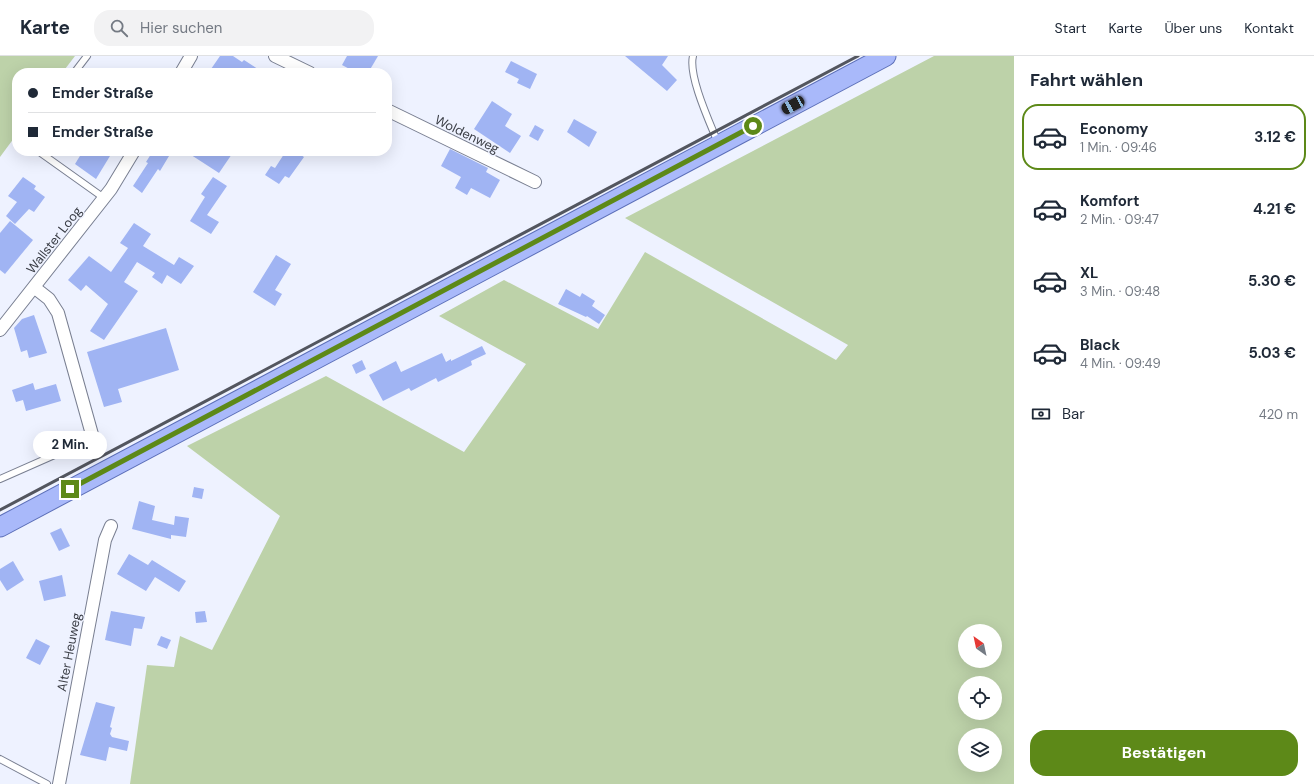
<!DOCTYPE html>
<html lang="de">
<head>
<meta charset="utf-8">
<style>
  body { margin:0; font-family:"DM Sans",sans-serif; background:#f2f2f3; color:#1f2937; height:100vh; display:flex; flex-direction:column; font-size:15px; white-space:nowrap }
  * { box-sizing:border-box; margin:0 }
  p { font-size:13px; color:#747a83 }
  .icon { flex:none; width:22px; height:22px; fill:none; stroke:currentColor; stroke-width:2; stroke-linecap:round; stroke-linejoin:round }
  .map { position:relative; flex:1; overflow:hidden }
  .drawer { display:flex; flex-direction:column; background:#fff; width:300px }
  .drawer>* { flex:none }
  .top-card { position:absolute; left:12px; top:12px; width:380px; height:88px; border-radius:16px; box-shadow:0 4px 16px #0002; display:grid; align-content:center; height:88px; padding:0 16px; background:#fff }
  .needle { width:26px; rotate:327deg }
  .buttons { position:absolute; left:958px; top:568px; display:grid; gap:8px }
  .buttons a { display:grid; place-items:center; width:44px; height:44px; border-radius:50%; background:#fff; box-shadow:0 4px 16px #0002; font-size:20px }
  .end { position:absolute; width:18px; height:18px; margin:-9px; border:5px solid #5d8918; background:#fff; box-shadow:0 0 0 2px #fff }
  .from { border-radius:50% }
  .bubble { position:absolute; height:28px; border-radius:14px; background:#fff; box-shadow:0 4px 16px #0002; font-size:13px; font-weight:700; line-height:28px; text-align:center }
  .car { position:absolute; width:12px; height:24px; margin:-12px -6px; border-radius:5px; box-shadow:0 0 3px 1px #0007; background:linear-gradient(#222 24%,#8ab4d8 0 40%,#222 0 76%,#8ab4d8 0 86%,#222 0) }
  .top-card b { display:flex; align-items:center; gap:14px; height:38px; font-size:15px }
  .top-card b+b { border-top:1px solid #e0e1e3 }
  .top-card i { width:10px; height:10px; background:#1f2937 }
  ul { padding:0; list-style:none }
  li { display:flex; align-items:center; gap:12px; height:66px; margin:0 8px 6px; padding:0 8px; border:2px solid transparent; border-radius:16px }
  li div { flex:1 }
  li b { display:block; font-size:15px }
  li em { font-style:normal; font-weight:700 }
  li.on { border-color:#5d8918 }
  li>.icon { width:36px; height:36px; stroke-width:1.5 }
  h2 { padding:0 16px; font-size:18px; line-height:48px }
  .pay { display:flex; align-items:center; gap:10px; height:44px; padding:0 16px; font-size:15px }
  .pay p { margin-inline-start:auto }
  .action { display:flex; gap:8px; margin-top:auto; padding:8px 16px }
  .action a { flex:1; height:46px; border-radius:16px; background:#5d8918; color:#fff; font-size:16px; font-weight:700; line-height:46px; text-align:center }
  header { display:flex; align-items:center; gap:24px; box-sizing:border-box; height:56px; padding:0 20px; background:#fff; border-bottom:1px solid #e0e1e3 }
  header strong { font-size:19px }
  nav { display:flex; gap:22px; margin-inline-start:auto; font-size:14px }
  .search { width:280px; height:36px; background:#f2f2f3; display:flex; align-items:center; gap:10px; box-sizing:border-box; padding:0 14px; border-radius:16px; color:#747a83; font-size:15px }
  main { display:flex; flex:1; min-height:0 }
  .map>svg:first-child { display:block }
  .green { fill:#bdd2a9; fill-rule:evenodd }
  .building { fill:#a0b4f3 }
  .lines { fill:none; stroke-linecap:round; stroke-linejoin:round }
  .lane-casing { stroke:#797f91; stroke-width:8 }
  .street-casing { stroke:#797f91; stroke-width:14 }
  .primary-casing { stroke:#5c6fb8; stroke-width:21 }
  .lane { stroke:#fff; stroke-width:6 }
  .street { stroke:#fff; stroke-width:12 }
  .primary { stroke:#a9b9fa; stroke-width:19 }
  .rail { stroke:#53565f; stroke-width:3 }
  .route { stroke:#5d8918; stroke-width:5 }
  .labels { text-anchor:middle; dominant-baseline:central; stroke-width:3; stroke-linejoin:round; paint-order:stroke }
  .street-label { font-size:13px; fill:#393c44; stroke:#eef2ff }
</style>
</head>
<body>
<header>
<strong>Karte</strong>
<div class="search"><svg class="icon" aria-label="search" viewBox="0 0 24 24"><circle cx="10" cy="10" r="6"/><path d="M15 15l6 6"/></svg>Hier suchen</div>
<nav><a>Start</a><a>Karte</a><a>Über uns</a><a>Kontakt</a></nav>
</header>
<main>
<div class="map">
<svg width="1014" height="728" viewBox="0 0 1014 728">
  <rect width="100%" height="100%" fill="#eef2ff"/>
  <g class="green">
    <polygon points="0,0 75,0 62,17 17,17 17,78 0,101"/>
    <path d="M934,0h80v728h-884l17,-119 27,2 6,-31 32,14 68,-134 -93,-70 139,-70 138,76 62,-88 -87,-48 65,-36 94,49 47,-77 191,108 12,-15 -223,-127zM965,575h30v30h-30zM965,627h30v30h-30zM965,679h30v30h-30z"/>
  </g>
  <g class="building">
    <polygon points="220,0 233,0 242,6 244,4 264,17 217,17 211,13"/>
    <polygon points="347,0 378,0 368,17 357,17 342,9"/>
    <polygon points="625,0 668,0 662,9 677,24 667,35"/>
    <polygon points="511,5 537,18 530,33 517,27 519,23 505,16"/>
    <polygon points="492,45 512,58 505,70 521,80 510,97 474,73"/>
    <polygon points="574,63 597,76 589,91 567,76"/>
    <polygon points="535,69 544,74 538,85 529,80"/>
    <polygon points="450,93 488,112 486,116 500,124 490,142 471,132 467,139 455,132 461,121 441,110"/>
    <polygon points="83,95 113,95 96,123 75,108"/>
    <polygon points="153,95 172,95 160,115 158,113 142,137 133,130 148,107 146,106"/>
    <polygon points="185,95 234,95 219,117"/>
    <polygon points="286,95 295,95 304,101 289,122 285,120 279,128 265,119 271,110 275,112"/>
    <polygon points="23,121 36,130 34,133 45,141 34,156 29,153 15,168 6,160 17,146 8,140"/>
    <polygon points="213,121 227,130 207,159 219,166 211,178 190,165 205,141 201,138"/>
    <polygon points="10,165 33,184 5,218 0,214 0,177"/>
    <polygon points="134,167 151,178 143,190 174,209 179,201 194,210 181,228 167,219 162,228 152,221 155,217 137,206 124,226 138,235 104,284 90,275 108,248 86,229 81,235 68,224 89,200 111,216 128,192 120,187"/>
    <polygon points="276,199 291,208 275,234 282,238 275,250 253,236"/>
    <polygon points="566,233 580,241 582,237 595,245 592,250 605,259 599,268 587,260 586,261 558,248"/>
    <polygon points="34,259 47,297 29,302 27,294 21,296 14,272 22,263"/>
    <polygon points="166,272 179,314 118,333 122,346 104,351 87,296"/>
    <polygon points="482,290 486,298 471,305 472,309 438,326 436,322 411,335 409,332 383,345 369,319 396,305 401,316 442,297 446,306 451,303 451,305"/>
    <polygon points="362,304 366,313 356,318 352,309"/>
    <polygon points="33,327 35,334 56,328 61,345 26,355 23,344 16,346 12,334"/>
    <polygon points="194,431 204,433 202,443 192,441"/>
    <polygon points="139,445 155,450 152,464 174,469 175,460 189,462 186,481 171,479 171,483 132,473"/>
    <polygon points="61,472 70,490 59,495 50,477"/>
    <polygon points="129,498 148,509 152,504 186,525 179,536 155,521 146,535 117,518"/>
    <polygon points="13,505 24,524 7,535 0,524 0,513"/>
    <polygon points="62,519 66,540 44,545 39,525"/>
    <polygon points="111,555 145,561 142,573 134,572 131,590 105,584"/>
    <polygon points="205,555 207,566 196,567 195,556"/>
    <polygon points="161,580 171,584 167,593 157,589"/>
    <polygon points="36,583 50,590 40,609 26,602"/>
    <polygon points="96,646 115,651 110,671 112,672 110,678 112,681 129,685 127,695 109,691 106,705 80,699"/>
  </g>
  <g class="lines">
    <g class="lane-casing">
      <g id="lane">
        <path d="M693,0c-5,20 17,67 25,87"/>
        <polyline points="74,17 87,0"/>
        <polyline points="38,95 104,142"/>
        <polyline points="0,423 93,382"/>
        <polyline points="0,703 47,728"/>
      </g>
    </g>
    <g class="street-casing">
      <g id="street">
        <polyline points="275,0 310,17"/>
        <polyline points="181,17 191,0"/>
        <polyline points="387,54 535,126"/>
        <polyline points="35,232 49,243 58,257 93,382"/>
        <polyline points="0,274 111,133 134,95"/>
        <polyline points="59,728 105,484 111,470"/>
      </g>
    </g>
    <g class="primary-casing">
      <polyline id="primary" points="0,471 886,0"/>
    </g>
    <use href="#lane" class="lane"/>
    <use href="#street" class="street"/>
    <use href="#primary" class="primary"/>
    <polyline class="rail" points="0,454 858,0"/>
  </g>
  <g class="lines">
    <polyline class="route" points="70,433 753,70"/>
  </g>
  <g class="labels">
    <g class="street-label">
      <text transform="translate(467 78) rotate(26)">Woldenweg</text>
      <text transform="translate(54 184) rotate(-52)">Wallster Loog</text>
      <text transform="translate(69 596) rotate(-79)">Alter Heuweg</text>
    </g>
  </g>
</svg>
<div class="buttons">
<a><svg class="needle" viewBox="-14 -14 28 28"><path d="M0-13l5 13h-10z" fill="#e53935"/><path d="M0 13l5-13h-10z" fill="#747a83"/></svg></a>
<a><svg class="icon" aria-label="locate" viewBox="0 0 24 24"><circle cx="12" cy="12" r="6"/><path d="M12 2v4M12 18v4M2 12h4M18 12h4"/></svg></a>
<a><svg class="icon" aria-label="layers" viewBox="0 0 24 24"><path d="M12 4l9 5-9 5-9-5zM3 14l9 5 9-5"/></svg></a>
</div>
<i class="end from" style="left:753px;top:70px"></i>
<i class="end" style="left:70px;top:433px"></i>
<div class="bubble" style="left:33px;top:375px;width:74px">2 Min.</div>
<i class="car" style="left:793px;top:49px;rotate:242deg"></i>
<div class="top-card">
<b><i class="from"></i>Emder Straße</b>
<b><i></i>Emder Straße</b>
</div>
</div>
<section class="drawer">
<h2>Fahrt wählen</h2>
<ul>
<li class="on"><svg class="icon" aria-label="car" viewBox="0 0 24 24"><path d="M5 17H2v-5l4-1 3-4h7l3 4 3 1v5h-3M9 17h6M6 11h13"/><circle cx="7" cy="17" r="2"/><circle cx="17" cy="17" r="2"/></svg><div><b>Economy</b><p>1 Min. · 09:46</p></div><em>3.12 €</em></li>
<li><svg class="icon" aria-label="car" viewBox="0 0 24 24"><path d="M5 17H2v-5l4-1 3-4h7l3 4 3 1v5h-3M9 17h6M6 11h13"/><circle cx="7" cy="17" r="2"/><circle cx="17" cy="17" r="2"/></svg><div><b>Komfort</b><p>2 Min. · 09:47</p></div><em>4.21 €</em></li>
<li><svg class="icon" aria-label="car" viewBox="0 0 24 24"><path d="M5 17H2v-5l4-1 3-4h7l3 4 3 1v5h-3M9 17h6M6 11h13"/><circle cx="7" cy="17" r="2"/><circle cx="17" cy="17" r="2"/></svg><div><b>XL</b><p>3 Min. · 09:48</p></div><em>5.30 €</em></li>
<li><svg class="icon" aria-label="car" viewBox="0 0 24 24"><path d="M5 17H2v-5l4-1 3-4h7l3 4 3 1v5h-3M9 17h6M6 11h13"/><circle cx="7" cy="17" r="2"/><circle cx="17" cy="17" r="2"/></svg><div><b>Black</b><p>4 Min. · 09:49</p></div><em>5.03 €</em></li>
</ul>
<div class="pay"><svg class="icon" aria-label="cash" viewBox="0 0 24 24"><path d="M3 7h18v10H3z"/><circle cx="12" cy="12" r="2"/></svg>Bar<p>420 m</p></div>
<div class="action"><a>Bestätigen</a></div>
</section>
</main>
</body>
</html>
